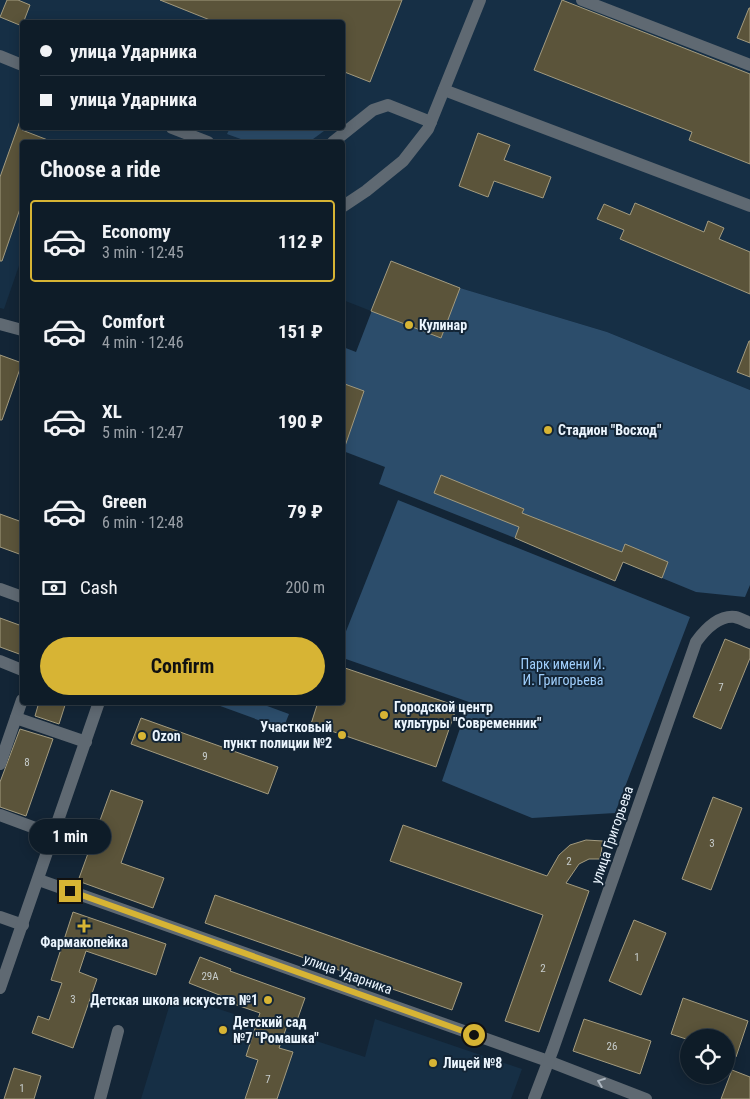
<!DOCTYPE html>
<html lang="en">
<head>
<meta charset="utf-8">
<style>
  body { margin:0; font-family:"Roboto Condensed",sans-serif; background:#1c2934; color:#f1f3f6; height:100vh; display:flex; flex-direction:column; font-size:19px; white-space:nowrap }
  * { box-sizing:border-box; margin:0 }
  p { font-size:16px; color:#9ba1a8 }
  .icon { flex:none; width:28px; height:28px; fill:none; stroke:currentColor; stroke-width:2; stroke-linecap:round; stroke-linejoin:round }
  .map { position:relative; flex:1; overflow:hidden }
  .drawer { position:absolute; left:20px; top:140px; width:325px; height:565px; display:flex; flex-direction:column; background:#0e1c28; border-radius:5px; box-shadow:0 2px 12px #0003,0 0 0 1px #2e3a45 }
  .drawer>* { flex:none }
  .top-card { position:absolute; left:20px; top:20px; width:325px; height:110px; border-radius:5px; box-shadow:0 2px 12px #0003,0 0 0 1px #2e3a45; display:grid; align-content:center; height:110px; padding:0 20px; background:#0e1c28 }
  .fabs { position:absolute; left:680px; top:1029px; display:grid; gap:10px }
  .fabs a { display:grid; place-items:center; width:55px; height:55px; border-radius:50%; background:#0e1c28; box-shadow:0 2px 12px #0003,0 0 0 1px #2e3a45; font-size:25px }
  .end { position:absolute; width:22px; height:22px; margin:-11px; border:6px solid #d7b434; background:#111; box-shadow:0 0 0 2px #111 }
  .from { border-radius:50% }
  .bubble { position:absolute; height:35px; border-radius:18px; background:#0e1c28; box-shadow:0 2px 12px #0003,0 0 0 1px #2e3a45; font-size:16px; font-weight:700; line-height:35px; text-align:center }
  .top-card b { display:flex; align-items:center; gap:18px; height:48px; font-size:19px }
  .top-card b+b { border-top:1px solid #2e3a45 }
  .top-card i { width:12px; height:12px; background:#f1f3f6 }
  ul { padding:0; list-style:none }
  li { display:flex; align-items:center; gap:15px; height:82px; margin:0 10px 8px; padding:0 10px; border:2px solid transparent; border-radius:5px }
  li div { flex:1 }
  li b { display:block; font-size:19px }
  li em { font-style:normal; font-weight:700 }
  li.active { border-color:#d7b434 }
  li>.icon { width:45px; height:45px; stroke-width:1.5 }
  h2 { padding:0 20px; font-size:22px; line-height:60px }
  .pay { display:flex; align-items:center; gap:12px; height:55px; padding:0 20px; font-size:19px }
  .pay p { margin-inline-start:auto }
  .button { display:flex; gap:10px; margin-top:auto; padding:10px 20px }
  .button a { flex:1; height:58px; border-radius:30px; background:#d7b434; color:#111; font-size:20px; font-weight:700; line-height:58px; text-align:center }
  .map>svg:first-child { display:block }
  .built { fill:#162f45; fill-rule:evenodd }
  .green { fill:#2c4d6b }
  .building { fill:#5b543a; stroke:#a39b7f }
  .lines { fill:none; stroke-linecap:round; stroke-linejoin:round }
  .minor { stroke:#5f6972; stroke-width:12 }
  .oneway { stroke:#acb6bf }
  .route { stroke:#d7b434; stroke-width:6 }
  .poi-dot { fill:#d7b434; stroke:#132536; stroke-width:2 }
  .labels { text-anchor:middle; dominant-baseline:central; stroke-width:4; stroke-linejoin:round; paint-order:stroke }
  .number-label { font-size:11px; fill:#c7cdcd }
  .poi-label { font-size:14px; font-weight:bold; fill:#ebf5fe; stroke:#132536; text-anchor:start }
  .park-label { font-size:14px; fill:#a0cffc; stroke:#132536 }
  .street-label { font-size:14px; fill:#ebf5fe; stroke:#132536 }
</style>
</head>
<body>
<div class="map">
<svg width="750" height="1099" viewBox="0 0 750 1099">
  <rect width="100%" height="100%" fill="#132536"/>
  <g class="built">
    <path d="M0,0h750v390l-143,-58 -147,-44 -69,-27 -20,50 -28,-11 -1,-158h-320v115l-18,52 -4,-1zM22,22h320v106h-320z"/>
    <polygon points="173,994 365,1057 375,1019 522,1069 511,1099 141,1099"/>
  </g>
  <g class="green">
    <polygon points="230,128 328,128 309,142 249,142 227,134"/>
    <polygon points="391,261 460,288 607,332 750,390 750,585 745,597 696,592 623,562 615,581 515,538 379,484 385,467 343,451 350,432 343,429 343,347 356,352"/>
    <polygon points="398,500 690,617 615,813 532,818 442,781 469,702 343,658 343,639"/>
    <polygon points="212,703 259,703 289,714 283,729"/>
  </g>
  <g class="building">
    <polygon points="7,0 18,0 30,5 22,26 0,17"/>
    <polygon points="160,0 402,0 370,82 342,71 342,22 215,22"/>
    <polygon points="562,0 750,74 750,164 689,140 692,132 534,70"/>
    <polygon points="749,8 750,8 750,43 737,38"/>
    <polygon points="21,118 22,118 22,130 53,142 22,142 22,203 2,261 0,261 0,177"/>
    <polygon points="478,133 510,145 504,160 551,177 543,198 494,181 488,197 459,186"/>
    <polygon points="635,203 704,232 708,221 724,228 719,239 750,252 750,294 620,239 624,230 597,219 604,204 630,215"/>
    <polygon points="391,261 460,288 441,338 371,311"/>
    <polygon points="749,341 750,341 750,377 737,372"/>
    <polygon points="0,355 22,363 2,420 0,420"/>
    <polygon points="342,383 364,391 344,449 342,449"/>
    <polygon points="441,475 524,509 522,513 622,552 625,544 668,562 662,578 623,562 615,581 515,538 519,527 434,493"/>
    <polygon points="0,514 22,522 22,555 0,547"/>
    <polygon points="0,618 22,626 22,655 0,647"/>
    <polygon points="725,639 750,649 750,658 721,729 693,717"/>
    <polygon points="342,667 457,706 436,767 311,724 318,702 342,702"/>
    <polygon points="39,702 66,702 59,724 35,716"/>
    <polygon points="141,718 278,767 268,794 131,744"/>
    <polygon points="20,729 53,739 26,816 0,807 0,782"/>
    <polygon points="111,790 143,801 121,863 164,878 153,908 78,881"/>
    <polygon points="713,797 742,808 711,890 682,879"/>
    <polygon points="403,825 547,876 559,855 570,845 586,840 603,841 600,859 589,859 579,864 566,883 589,891 539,1032 505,1021 543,915 390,861"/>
    <polygon points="215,895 462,983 452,1010 205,923"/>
    <polygon points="73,912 166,944 156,975 86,951 79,972 97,979 73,1048 32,1033 38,1016 49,1020 62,983 51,980"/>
    <polygon points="634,920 666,933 641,995 609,981"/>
    <polygon points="200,957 231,969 230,971 305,998 295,1026 288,1023 279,1048 293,1052 277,1099 245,1099 258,1060 246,1056 260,1013 231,1003 232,1000 189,983"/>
    <polygon points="683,998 748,1021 736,1057 726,1053 726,1038 689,1038 689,1040 671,1034"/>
    <polygon points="584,1019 651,1041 640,1074 573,1051"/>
    <polygon points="14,1068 41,1076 34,1099 4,1099"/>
    <polygon points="732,1070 750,1077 750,1099 721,1099"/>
  </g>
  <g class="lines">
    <g class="minor">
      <polyline points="582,0 750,65"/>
      <polyline points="0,56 22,65"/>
      <polyline points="444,90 750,206"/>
      <polyline points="172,128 208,142"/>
      <polyline points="333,142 373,110 388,105 431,122"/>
      <polyline points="342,207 366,191 403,161 428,129 480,0"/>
      <polyline points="0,324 22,330"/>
      <polyline points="0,589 22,597"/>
      <polyline points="0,661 22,670"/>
      <polyline points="16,718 86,742"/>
      <polyline points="0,764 22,700"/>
      <polyline points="0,815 54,835"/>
      <polyline points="39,880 548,1061 646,1099"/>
      <polyline points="0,917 23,925"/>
      <polyline points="0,988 99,702"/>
      <polyline points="100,1099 118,1031"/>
      <path d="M534,1099l19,-50 143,-407c8,-11 22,-27 39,-25 5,1 10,4 15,6"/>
    </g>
  </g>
  <defs><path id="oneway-chevron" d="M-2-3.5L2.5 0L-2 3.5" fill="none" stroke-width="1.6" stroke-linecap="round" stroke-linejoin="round" transform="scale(1.25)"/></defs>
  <use class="oneway" href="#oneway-chevron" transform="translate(601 1082) rotate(-159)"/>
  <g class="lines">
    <polyline class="route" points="70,891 474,1035"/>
  </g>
  <g class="poi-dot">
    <circle cx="409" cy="325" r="5"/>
    <circle cx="548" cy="430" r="5"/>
    <circle cx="384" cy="715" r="5"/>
    <circle cx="342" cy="735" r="5"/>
    <circle cx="142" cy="736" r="5"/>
    <path d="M81.5 918.5h5v5h5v5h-5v5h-5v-5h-5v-5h5z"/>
    <circle cx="268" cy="1000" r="5"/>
    <circle cx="223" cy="1030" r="5"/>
    <circle cx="433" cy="1063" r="5"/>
  </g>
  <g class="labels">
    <g class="number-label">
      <text x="721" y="687">7</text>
      <text x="205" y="756">9</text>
      <text x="27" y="762">8</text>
      <text x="712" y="843">3</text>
      <text x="569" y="861">2</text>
      <text x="637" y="957">1</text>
      <text x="543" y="968">2</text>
      <text x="210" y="976">29А</text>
      <text x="73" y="999">3</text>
      <text x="612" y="1046">26</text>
      <text x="268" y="1079">7</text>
      <text x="22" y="1088">1</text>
    </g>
    <g class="poi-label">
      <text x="419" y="325">Кулинар</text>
      <text x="558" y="430">Стадион "Восход"</text>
      <text x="394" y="707">Городской центр<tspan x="394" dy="16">культуры "Современник"</tspan></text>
      <text x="332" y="727" text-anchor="end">Участковый<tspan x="332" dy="16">пункт полиции №2</tspan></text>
      <text x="152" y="736">Ozon</text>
      <text x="84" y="942" text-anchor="middle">Фармакопейка</text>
      <text x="258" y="1000" text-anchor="end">Детская школа искусств №1</text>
      <text x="233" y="1022">Детский сад<tspan x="233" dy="16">№7 "Ромашка"</tspan></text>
      <text x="443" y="1063">Лицей №8</text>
    </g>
    <g class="park-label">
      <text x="563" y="664">Парк имени И.<tspan x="563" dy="16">И. Григорьева</tspan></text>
    </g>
    <g class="street-label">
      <text transform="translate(612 835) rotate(-71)">улица Григорьева</text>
      <text transform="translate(348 974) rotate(20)">улица Ударника</text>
    </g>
  </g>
</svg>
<div class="fabs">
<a><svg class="icon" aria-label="locate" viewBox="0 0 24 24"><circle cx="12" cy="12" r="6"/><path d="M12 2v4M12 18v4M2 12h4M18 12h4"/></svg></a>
</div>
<i class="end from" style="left:474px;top:1035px"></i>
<i class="end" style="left:70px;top:891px"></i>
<div class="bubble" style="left:29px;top:819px;width:82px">1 min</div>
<div class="top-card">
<b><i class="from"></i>улица Ударника</b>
<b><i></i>улица Ударника</b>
</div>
<section class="drawer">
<h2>Choose a ride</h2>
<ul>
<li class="active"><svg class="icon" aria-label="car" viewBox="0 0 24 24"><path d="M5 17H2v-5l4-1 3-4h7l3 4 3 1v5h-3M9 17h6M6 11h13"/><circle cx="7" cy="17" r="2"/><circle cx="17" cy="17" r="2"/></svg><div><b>Economy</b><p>3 min · 12:45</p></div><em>112 ₽</em></li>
<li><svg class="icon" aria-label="car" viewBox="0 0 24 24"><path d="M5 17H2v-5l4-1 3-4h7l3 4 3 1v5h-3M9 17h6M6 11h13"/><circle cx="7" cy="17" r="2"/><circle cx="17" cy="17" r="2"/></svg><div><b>Comfort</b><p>4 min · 12:46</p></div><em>151 ₽</em></li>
<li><svg class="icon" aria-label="car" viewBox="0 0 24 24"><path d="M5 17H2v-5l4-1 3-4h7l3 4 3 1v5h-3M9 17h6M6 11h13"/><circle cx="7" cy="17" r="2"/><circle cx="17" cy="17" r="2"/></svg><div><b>XL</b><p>5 min · 12:47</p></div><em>190 ₽</em></li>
<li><svg class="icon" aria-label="car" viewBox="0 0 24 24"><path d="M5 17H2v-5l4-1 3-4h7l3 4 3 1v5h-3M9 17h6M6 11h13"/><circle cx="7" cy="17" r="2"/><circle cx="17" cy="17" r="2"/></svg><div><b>Green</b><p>6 min · 12:48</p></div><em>79 ₽</em></li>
</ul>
<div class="pay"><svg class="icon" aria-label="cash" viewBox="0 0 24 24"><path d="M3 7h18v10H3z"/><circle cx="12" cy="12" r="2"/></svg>Cash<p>200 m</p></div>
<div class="button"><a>Confirm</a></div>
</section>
</div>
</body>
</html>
